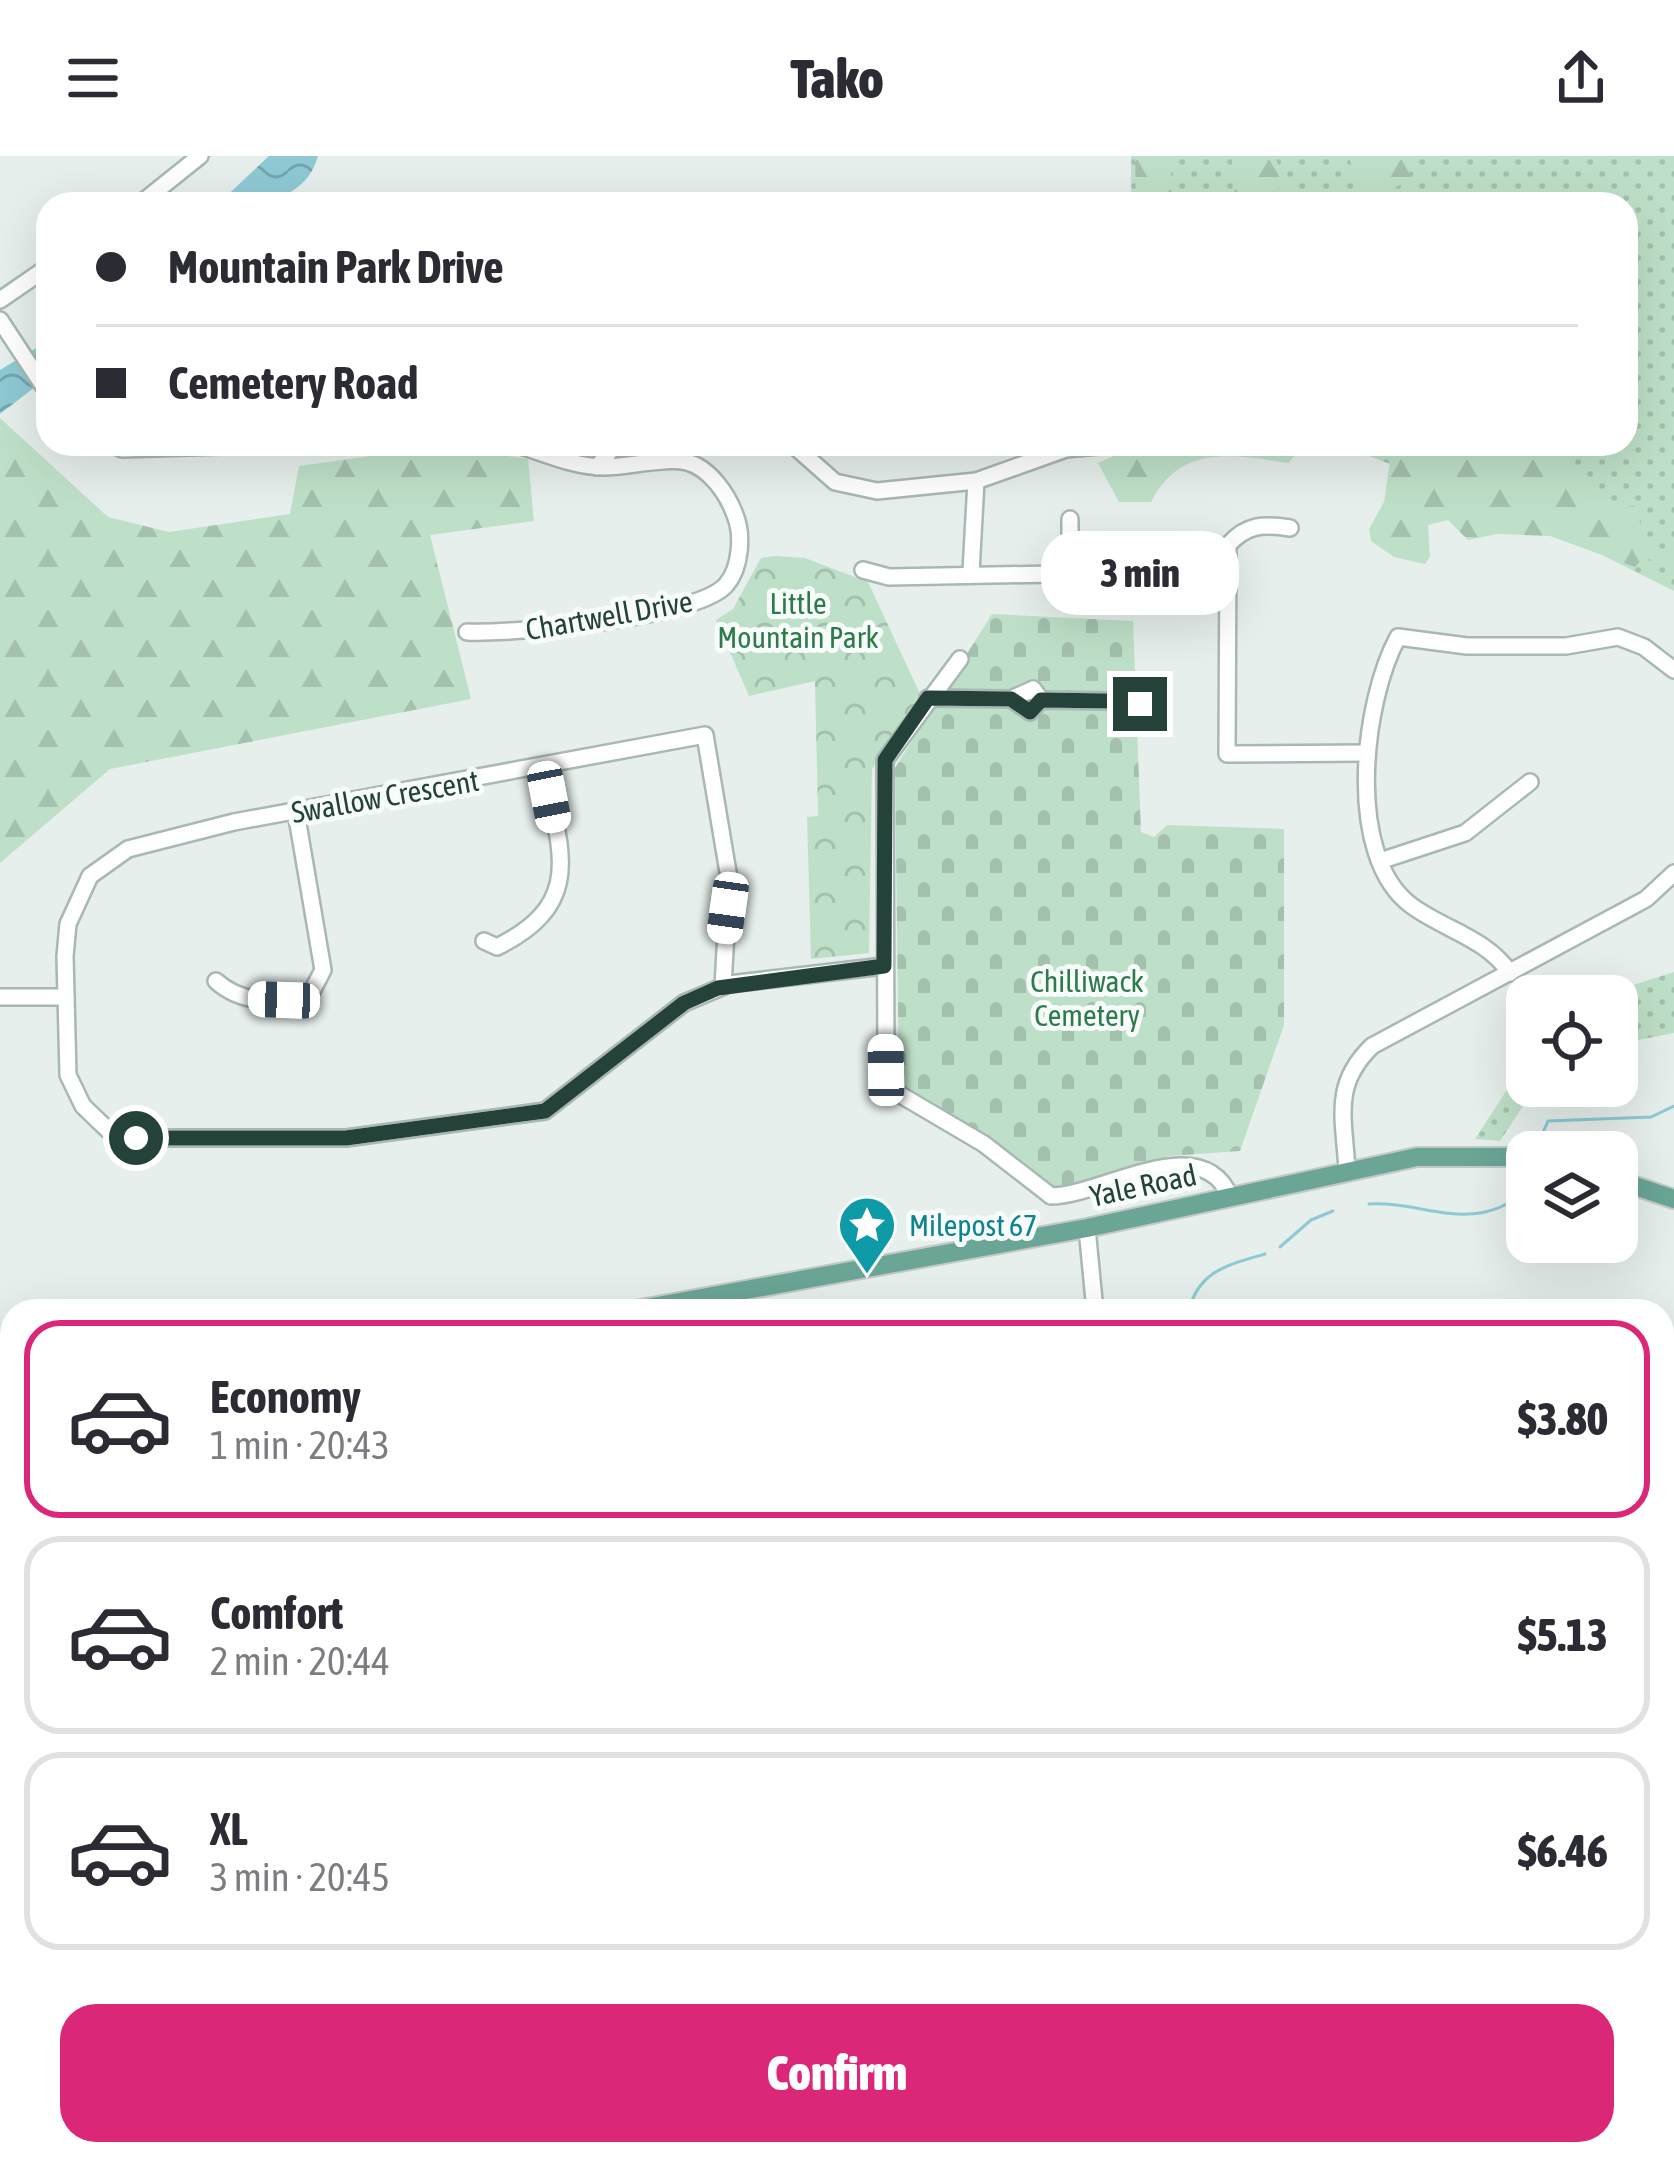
<!DOCTYPE html>
<html lang="en">
<head>
<meta charset="utf-8">
<style>
  body { margin:0; font-family:"Asap Condensed",sans-serif; background:#f2f2f3; color:#2b2b33; height:100vh; display:flex; flex-direction:column; font-size:45px; white-space:nowrap }
  * { box-sizing:border-box; margin:0 }
  p { font-size:39px; color:#7c7c81 }
  .icon { flex:none; width:66px; height:66px; fill:none; stroke:currentColor; stroke-width:2; stroke-linecap:round; stroke-linejoin:round }
  .map { position:relative; flex:1; overflow:hidden }
  .details { position:absolute; left:0px; top:1143px; width:1674px; height:867px; display:flex; flex-direction:column; background:#fff; border-radius:36px 36px 0 0; box-shadow:0 12px 48px #0002 }
  .details>* { flex:none }
  .banner { position:absolute; left:36px; top:36px; width:1602px; height:264px; border-radius:36px; box-shadow:0 12px 48px #0002; display:grid; align-content:center; height:264px; padding:0 60px; background:#fff }
  .buttons { position:absolute; left:1506px; top:819px; display:grid; gap:24px }
  .buttons a { display:grid; place-items:center; width:132px; height:132px; border-radius:24px; background:#fff; box-shadow:0 12px 48px #0002; font-size:60px }
  .end { position:absolute; width:54px; height:54px; margin:-27px; border:15px solid #24423a; background:#fff; box-shadow:0 0 0 6px #fff }
  .from { border-radius:50% }
  .bubble { position:absolute; height:84px; border-radius:36px; background:#fff; box-shadow:0 12px 48px #0002; font-size:39px; font-weight:800; line-height:84px; text-align:center }
  .car { position:absolute; width:36px; height:72px; margin:-36px -18px; border-radius:15px; box-shadow:0 0 9px 3px #0007; background:linear-gradient(#fff 24%,#345 0 40%,#fff 0 76%,#345 0 86%,#fff 0) }
  .banner b { display:flex; align-items:center; gap:42px; height:114px; font-size:45px }
  .banner b+b { border-top:3px solid #e1e1e2 }
  .banner i { width:30px; height:30px; background:#2b2b33 }
  ul { padding:21px 0 0; list-style:none }
  li { display:flex; align-items:center; gap:36px; height:198px; margin:0 24px 18px; padding:0 36px; border:6px solid #e1e1e2; border-radius:36px }
  li div { flex:1 }
  li b { display:block; font-size:45px }
  li em { font-style:normal; font-weight:800 }
  li.current { border-color:#db2777 }
  li>.icon { width:108px; height:108px; stroke-width:1.5 }
  .primary-button { display:flex; gap:24px; margin-top:auto; padding:24px 60px }
  .primary-button a { flex:1; height:138px; border-radius:36px; background:#db2777; color:#fff; font-size:48px; font-weight:800; line-height:138px; text-align:center }
  header { display:flex; justify-content:space-between; align-items:center; height:156px; padding:0 60px; background:#fff; font-size:54px; font-weight:800 }
  .map>svg:first-child { display:block }
  .grass { fill:url(#grass-dots) }
  .forest { fill:url(#forest-firs) }
  .cemetery { fill:url(#cemetery-stones) }
  .park { fill:url(#park-crowns) }
  .water { fill:url(#water-waves) }
  .lines { fill:none; stroke-linecap:round; stroke-linejoin:round }
  .stream { stroke:#8ec9d4; stroke-width:3 }
  .minor-casing { stroke:#a8b8b2; stroke-width:20 }
  .major-casing { stroke:#c2cac8; stroke-width:22 }
  .minor { stroke:#fff; stroke-width:15 }
  .major { stroke:#6aa596; stroke-width:18 }
  .route { stroke:#24423a; stroke-width:15 }
  .labels { text-anchor:middle; dominant-baseline:central; stroke-width:10; stroke-linejoin:round; paint-order:stroke }
  .park-label { font-size:30px; fill:#2d7a4b; stroke:#f7fbf9 }
  .street-label { font-size:30px; fill:#24423a; stroke:#f7fbf9 }
  .culture-label { font-size:30px; fill:#0d838f; stroke:#f7fbf9; text-anchor:start }
</style>
</head>
<body>
<header><svg class="icon" aria-label="menu" viewBox="0 0 24 24"><path d="M4 6h16M4 12h16M4 18h16"/></svg>Tako<svg class="icon" aria-label="share" viewBox="0 0 24 24"><path d="M12 15V3M7 8l5-5 5 5M5 13v7h14v-7"/></svg></header>
<div class="map">
<svg width="1674" height="2008" viewBox="0 0 1674 2008">
  <defs>
    <pattern id="grass-dots" width="8" height="8" patternUnits="userSpaceOnUse" patternTransform="scale(3)"><rect width="8" height="8" fill="#bfe0c8"/><path d="M2 2h.1M6 6h.1" fill="none" stroke="#a4c1ad" stroke-width="1.8" stroke-linecap="round"/></pattern>
    <pattern id="forest-firs" width="22" height="20" patternUnits="userSpaceOnUse" patternTransform="scale(3)"><rect width="22" height="20" fill="#bfe0c8"/><path d="M5 1l3.5 6h-7zM16 11l3.5 6h-7z" fill="#a4c1ad"/></pattern>
    <pattern id="cemetery-stones" width="16" height="16" patternUnits="userSpaceOnUse" patternTransform="scale(3)"><rect width="16" height="16" fill="#bfe0c8"/><path d="M2 7V4a2 2 0 0 1 4 0v3zM10 15v-3a2 2 0 0 1 4 0v3z" fill="#a4c1ad"/></pattern>
    <pattern id="park-crowns" width="20" height="18" patternUnits="userSpaceOnUse" patternTransform="scale(3)"><rect width="20" height="18" fill="#bfe0c8"/><path d="M2 6a3 3 0 1 1 6 0M12 15a3 3 0 1 1 6 0" fill="none" stroke="#a4c1ad"/></pattern>
    <pattern id="water-waves" width="16" height="10" patternUnits="userSpaceOnUse" patternTransform="scale(3)"><rect width="16" height="10" fill="#8ec9d4"/><path d="M0 5q4-4 8 0t8 0" fill="none" stroke="#74a5ad"/></pattern>
  </defs>
  <rect width="100%" height="100%" fill="#e6efeb"/>
  <g class="grass">
    <polygon points="1131,0 1674,0 1674,435 1520,358 1338,288 1626,288 1626,48 1131,48"/>
    <polygon points="1674,816 1674,877 1617,888 1617,840 1599,840"/>
    <polygon points="1527,903 1527,930 1536,930 1500,985 1475,983"/>
  </g>
  <g class="forest">
    <polygon points="1135,0 1171,0 1172,48 1136,48"/>
    <polygon points="1232,0 1274,0 1289,30 1233,43"/>
    <polygon points="1348,0 1407,0 1411,23 1387,36 1361,31"/>
    <polygon points="0,262 108,361 169,376 290,358 299,310 442,290 528,303 534,365 430,379 471,543 110,613 0,707"/>
    <path d="M1141,288h161l-13,19c-54,-8 -108,-20 -138,39h-32l-21,-39z"/>
    <path d="M1470,288h72l68,55 3,10 21,-3 14,37 17,10 9,-8v31l-7,-4 3,-8 -27,-6 -8,9 -85,-31 -53,-2 -29,6 -20,-20 -20,5 2,31 -5,8 -31,-7 -23,-16 -2,-12 15,-27 7,-48c25,-19 52,4 79,-10z"/>
  </g>
  <polygon class="cemetery" points="992,458 1133,465 1141,676 1154,681 1167,669 1284,673 1284,869 1240,995 1170,1000 1075,1034 1057,1032 1039,1027 1018,1004 899,932 895,612"/>
  <polygon class="park" points="775,400 805,402 868,426 921,540 872,613 869,797 811,803 807,661 818,660 815,525 749,540 716,464 733,453 761,402"/>
  <g class="water">
    <path d="M269,0h49c-13,46 -60,48 -100,48z"/>
    <polygon points="48,185 48,221 0,258 0,214"/>
  </g>
  <g class="lines">
    <g class="stream">
      <polyline points="1538,988 1548,965 1651,961 1674,950"/>
      <path d="M1369,1048c58,-3 101,32 158,-13"/>
      <polyline points="1280,1091 1311,1064 1333,1055"/>
      <path d="M1189,1155c9,-41 42,-47 76,-57"/>
      <polyline points="1662,1587 1674,1593"/>
      <polyline points="142,2008 144,1998"/>
    </g>
    <g class="minor-casing">
      <g id="minor">
        <polyline points="140,48 200,0"/>
        <polyline points="0,144 48,111"/>
        <polyline points="0,164 48,237"/>
        <polyline points="112,288 122,293 289,288"/>
        <polyline points="792,288 835,326 877,335 976,325 1066,293 1121,288"/>
        <polyline points="597,311 616,288"/>
        <path d="M1290,372c-27,-4 -43,-4 -62,17l-1,209 139,-1"/>
        <polyline points="863,414 889,421 1104,417"/>
        <polyline points="971,416 976,325"/>
        <polyline points="1070,417 1070,363"/>
        <path d="M467,476c47,2 230,-14 259,-47 15,-17 17,-51 9,-70 -7,-20 -25,-47 -48,-53 -23,-5 -58,5 -83,5 -30,0 -60,-14 -89,-23"/>
        <path d="M960,503l-75,101 1,310 8,21 90,53 67,52c50,0 151,-68 179,1"/>
        <polyline points="928,542 1011,543 1033,533 1041,544 1109,545 1128,560 1140,548 1130,532 1109,545"/>
        <polyline points="1011,543 1030,556 1041,544"/>
        <polyline points="1380,705 1465,677 1530,626"/>
        <path d="M484,785l13,6c91,-45 62,-99 46,-181"/>
        <path d="M1510,817c-24,-35 -65,-43 -98,-67 -68,-49 -49,-205 -14,-269l69,9h99l52,-9 26,10 30,23"/>
        <path d="M216,825c28,25 61,21 96,10l11,-21 -27,-158"/>
        <polyline points="723,830 729,722 705,579 234,666 128,693 90,720 68,768 65,800 68,919 83,950 108,974 136,982 346,982 545,955 684,847 729,828 884,810"/>
        <polyline points="0,841 66,841"/>
        <path d="M1347,1014c-3,-53 -15,-85 25,-124l274,-147 28,-26"/>
        <polyline points="1087,1072 1095,1155"/>
      </g>
    </g>
    <g class="major-casing">
      <g id="major">
        <polyline points="1617,1024 1674,1043"/>
        <polyline points="630,1155 1087,1072 1417,1001 1527,1001"/>
        <polyline points="0,1271 12,1269"/>
      </g>
    </g>
    <use href="#minor" class="minor"/>
    <use href="#major" class="major"/>
  </g>
  <g class="lines">
    <polyline class="route" points="136,982 346,982 545,955 684,847 718,832 884,810 885,604 928,542 1011,543 1030,556 1041,544 1109,545 1128,560 1140,548"/>
  </g>
  <defs>
    <g id="sight-pin" transform="scale(3)"><path d="M0 17L-7.5 6A9.5 9.5 0 1 1 7.5 6Z" fill="#0f9aa8" stroke="#f7fbf9"/><path d="M0-6L1.8-2.2L6-1.7L2.9 1.2L3.7 5.4L0 3.3L-3.7 5.4L-2.9 1.2L-6-1.7L-1.8-2.2Z" fill="#fff"/></g>
  </defs>
  <g fill-rule="evenodd">
    <use href="#sight-pin" x="867" y="1069"/>
  </g>
  <g class="labels">
    <g class="park-label">
      <text x="798" y="447">Little<tspan x="798" dy="34">Mountain Park</tspan></text>
      <text x="1087" y="825">Chilliwack<tspan x="1087" dy="34">Cemetery</tspan></text>
    </g>
    <g class="street-label">
      <text transform="translate(609 459) rotate(-10)">Chartwell Drive</text>
      <text transform="translate(385 640) rotate(-10)">Swallow Crescent</text>
      <text transform="translate(1143 1029) rotate(-12)">Yale Road</text>
    </g>
    <g class="culture-label">
      <text x="909" y="1069">Milepost 67</text>
    </g>
  </g>
</svg>
<div class="buttons">
<a><svg class="icon" aria-label="locate" viewBox="0 0 24 24"><circle cx="12" cy="12" r="6"/><path d="M12 2v4M12 18v4M2 12h4M18 12h4"/></svg></a>
<a><svg class="icon" aria-label="layers" viewBox="0 0 24 24"><path d="M12 4l9 5-9 5-9-5zM3 14l9 5 9-5"/></svg></a>
</div>
<i class="end from" style="left:136px;top:982px"></i>
<i class="end" style="left:1140px;top:548px"></i>
<div class="bubble" style="left:1041px;top:375px;width:198px">3 min</div>
<i class="car" style="left:549px;top:641px;rotate:169deg"></i>
<i class="car" style="left:728px;top:752px;rotate:188deg"></i>
<i class="car" style="left:284px;top:844px;rotate:272deg"></i>
<i class="car" style="left:886px;top:914px;rotate:359deg"></i>
<div class="banner">
<b><i class="from"></i>Mountain Park Drive</b>
<b><i></i>Cemetery Road</b>
</div>
<section class="details">
<ul>
<li class="current"><svg class="icon" aria-label="car" viewBox="0 0 24 24"><path d="M5 17H2v-5l4-1 3-4h7l3 4 3 1v5h-3M9 17h6M6 11h13"/><circle cx="7" cy="17" r="2"/><circle cx="17" cy="17" r="2"/></svg><div><b>Economy</b><p>1 min · 20:43</p></div><em>$3.80</em></li>
<li><svg class="icon" aria-label="car" viewBox="0 0 24 24"><path d="M5 17H2v-5l4-1 3-4h7l3 4 3 1v5h-3M9 17h6M6 11h13"/><circle cx="7" cy="17" r="2"/><circle cx="17" cy="17" r="2"/></svg><div><b>Comfort</b><p>2 min · 20:44</p></div><em>$5.13</em></li>
<li><svg class="icon" aria-label="car" viewBox="0 0 24 24"><path d="M5 17H2v-5l4-1 3-4h7l3 4 3 1v5h-3M9 17h6M6 11h13"/><circle cx="7" cy="17" r="2"/><circle cx="17" cy="17" r="2"/></svg><div><b>XL</b><p>3 min · 20:45</p></div><em>$6.46</em></li>
</ul>
<div class="primary-button"><a>Confirm</a></div>
</section>
</div>
</body>
</html>
